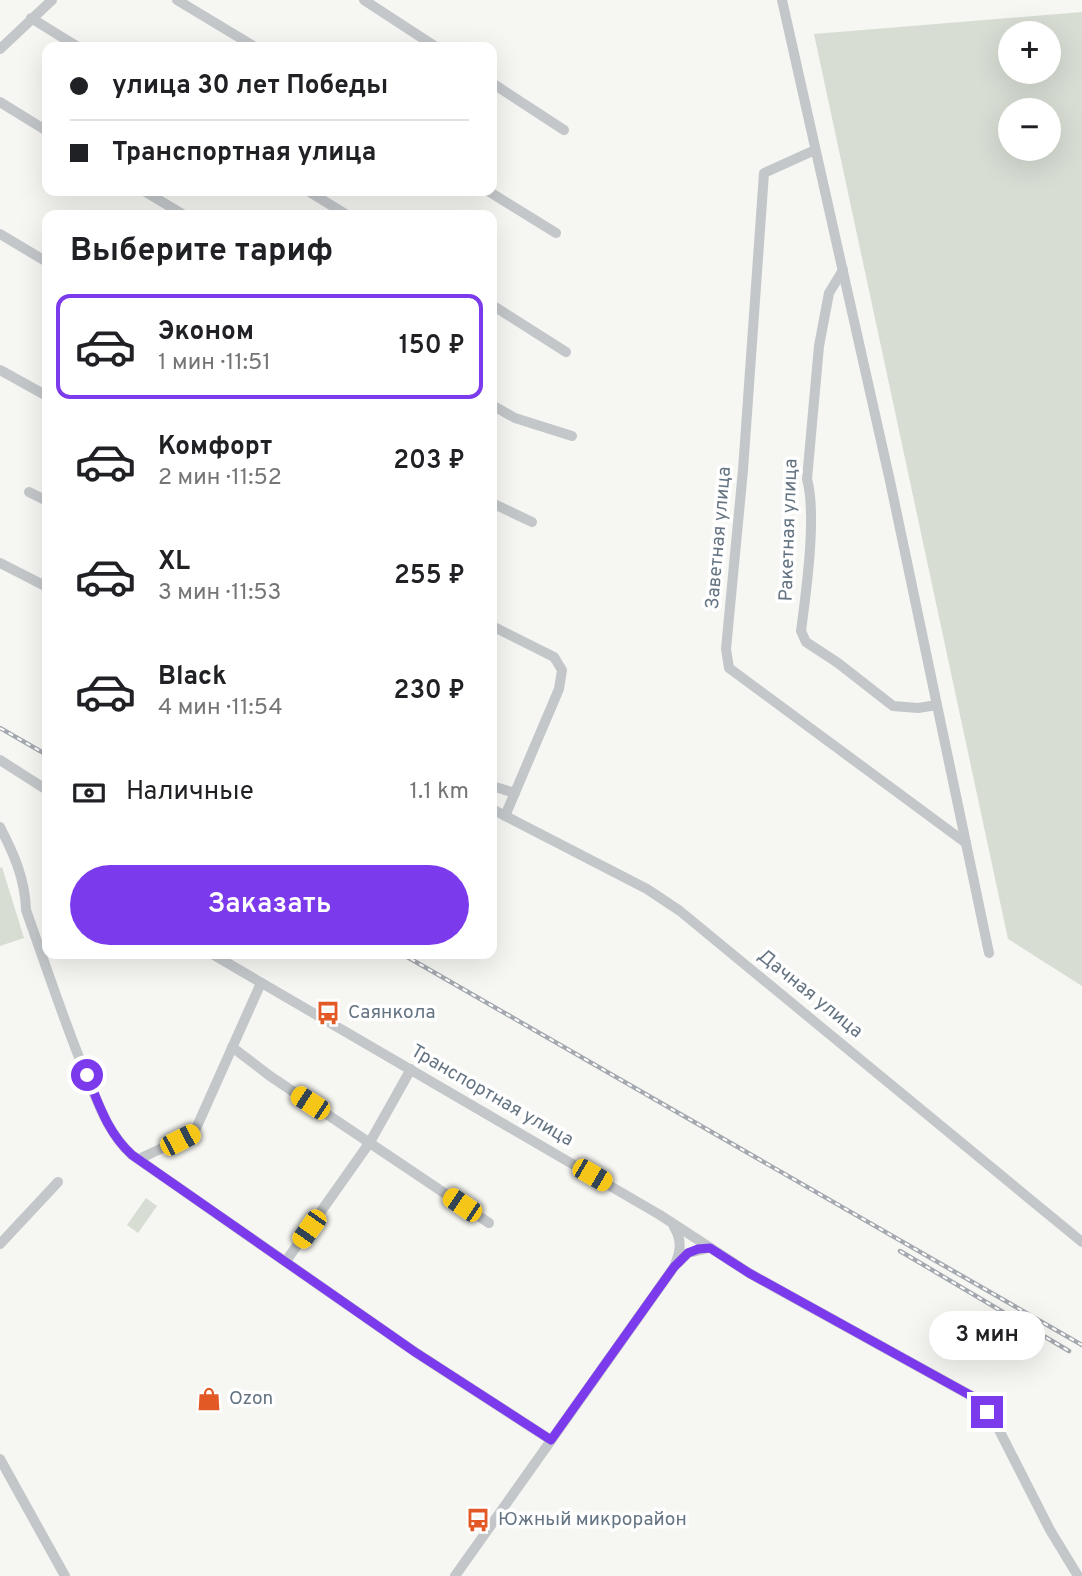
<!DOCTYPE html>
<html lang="ru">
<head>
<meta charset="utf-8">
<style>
  body { margin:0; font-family:Overpass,sans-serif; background:#f6f6f6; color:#202124; height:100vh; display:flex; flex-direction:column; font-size:26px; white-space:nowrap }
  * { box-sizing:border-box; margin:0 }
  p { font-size:23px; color:#757577 }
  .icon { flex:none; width:38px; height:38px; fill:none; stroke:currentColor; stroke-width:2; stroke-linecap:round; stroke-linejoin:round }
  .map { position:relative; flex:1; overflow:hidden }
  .sheet { position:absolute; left:42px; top:210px; width:455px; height:749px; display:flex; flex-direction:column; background:#fff; border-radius:14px; box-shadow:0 7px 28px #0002 }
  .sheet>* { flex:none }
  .hud { position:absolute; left:42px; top:42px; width:455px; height:154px; border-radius:14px; box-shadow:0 7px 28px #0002; display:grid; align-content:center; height:154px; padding:0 28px; background:#fff }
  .tools { position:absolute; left:998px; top:21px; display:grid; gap:14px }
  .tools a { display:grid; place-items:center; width:63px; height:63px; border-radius:50%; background:#fff; box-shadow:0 7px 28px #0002; font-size:35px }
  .end { position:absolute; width:32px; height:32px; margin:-16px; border:9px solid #7c3aed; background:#fff; box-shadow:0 0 0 4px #fff }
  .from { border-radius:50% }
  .bubble { position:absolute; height:49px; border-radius:24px; background:#fff; box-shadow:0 7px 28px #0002; font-size:23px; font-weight:600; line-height:49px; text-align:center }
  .car { position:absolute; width:21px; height:42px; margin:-21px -10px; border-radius:9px; box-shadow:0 0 5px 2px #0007; background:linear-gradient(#f5c518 24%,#345 0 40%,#f5c518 0 76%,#345 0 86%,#f5c518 0) }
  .hud b { display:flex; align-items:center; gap:24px; height:66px; font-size:26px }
  .hud b+b { border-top:2px solid #e0e0e0 }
  .hud i { width:18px; height:18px; background:#202124 }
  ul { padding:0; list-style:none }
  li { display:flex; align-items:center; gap:21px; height:105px; margin:0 14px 10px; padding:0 14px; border:4px solid transparent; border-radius:14px }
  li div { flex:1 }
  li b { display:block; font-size:26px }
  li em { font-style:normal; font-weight:600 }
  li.current { border-color:#7c3aed }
  li>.icon { width:63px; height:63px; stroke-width:1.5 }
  h2 { padding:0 28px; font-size:32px; line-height:84px }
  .pay { display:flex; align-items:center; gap:18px; height:77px; padding:0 28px; font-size:26px }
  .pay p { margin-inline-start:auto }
  .primary-button { display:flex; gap:14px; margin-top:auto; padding:14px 28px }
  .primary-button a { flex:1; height:80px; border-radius:42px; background:#7c3aed; color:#fff; font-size:28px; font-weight:600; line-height:80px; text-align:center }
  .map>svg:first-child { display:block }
  .green { fill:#d7ddd3; fill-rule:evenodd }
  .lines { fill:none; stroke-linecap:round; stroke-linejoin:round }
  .minor { stroke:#c3c7ca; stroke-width:10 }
  .rail-casing { stroke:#a4a9af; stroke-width:4.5 }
  .rail { stroke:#fff; stroke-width:2; stroke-dasharray:5; stroke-linecap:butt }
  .route { stroke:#7c3aed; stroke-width:9 }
  .labels { text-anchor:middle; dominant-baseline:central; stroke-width:7; stroke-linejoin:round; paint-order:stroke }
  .street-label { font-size:19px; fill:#657483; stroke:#fff }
  .poi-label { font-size:19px; fill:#657483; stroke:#fff; text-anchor:start }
</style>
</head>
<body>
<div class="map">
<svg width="1082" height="1576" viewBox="0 0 1082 1576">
  <rect width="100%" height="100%" fill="#f6f6f2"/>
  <g class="green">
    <path d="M1082,12v974l-74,-47 -194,-905zM1010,33h38v39h-38zM1010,110h38v39h-38z"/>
    <polygon points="2,867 24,938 0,946 0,868"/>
    <polygon points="146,1198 157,1206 138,1233 127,1225"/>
  </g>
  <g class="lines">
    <g class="minor">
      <polyline points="177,0 255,47"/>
      <polyline points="364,0 436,47"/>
      <polyline points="782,0 890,481 989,953"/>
      <polyline points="31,18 78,47"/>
      <polyline points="0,49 52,0"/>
      <polyline points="492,83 564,130"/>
      <polyline points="0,102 47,131"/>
      <polyline points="815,150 764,173 743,470 726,649 729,668 966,843"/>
      <polyline points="144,191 184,215"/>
      <polyline points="308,191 347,215"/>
      <polyline points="488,191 556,233"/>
      <polyline points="0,234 47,262"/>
      <path d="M843,270l-14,23 -10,53 -12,133c10,36 -1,114 -6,152l5,11 32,21 55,43 25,2 19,-3"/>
      <polyline points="492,305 566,352"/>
      <polyline points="0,370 47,396"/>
      <polyline points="492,405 515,418 572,436"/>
      <polyline points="29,492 47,501"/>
      <polyline points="492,503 532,522"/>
      <polyline points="0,563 47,587"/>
      <polyline points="492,626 554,657 562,670 559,689 505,816"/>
      <polyline points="0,760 47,790"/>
      <polyline points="492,786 515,793"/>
      <polyline points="492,809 647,889 680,911 1082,1242"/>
      <path d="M0,827c14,27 25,52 26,83 20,56 38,112 61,167 13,30 21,56 45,78l283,197 136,88"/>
      <polyline points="212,954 660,1215 749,1273 977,1399 997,1426 1050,1530 1078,1576"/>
      <polyline points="232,1047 270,1076 489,1223"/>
      <polyline points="139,1159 194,1133 261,983"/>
      <polyline points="0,1244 58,1182"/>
      <polyline points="286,1261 370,1142 411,1069"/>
      <polyline points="677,1264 688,1253 709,1248"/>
      <polyline points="0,1459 65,1576"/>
      <path d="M455,1576l219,-309c6,-14 9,-26 0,-40"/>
    </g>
    <g class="rail-casing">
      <g id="rail">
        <polyline points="0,728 47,755"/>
        <polyline points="402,954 1082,1345"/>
        <polyline points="900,1251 1069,1351"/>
      </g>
    </g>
    <use href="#rail" class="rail"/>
  </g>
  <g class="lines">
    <path class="route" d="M87,1075c12,30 21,58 45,80l283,197 136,88 123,-173 14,-14 10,-4 12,-1 39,25 228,126 10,13"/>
  </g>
  <defs>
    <g id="bus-bare" transform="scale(1.89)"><path d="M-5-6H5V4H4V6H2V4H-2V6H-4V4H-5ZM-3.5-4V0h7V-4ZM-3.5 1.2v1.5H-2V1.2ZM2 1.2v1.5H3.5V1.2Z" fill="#e35925" stroke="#fff" stroke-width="2.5" paint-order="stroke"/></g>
    <g id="shop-bare" transform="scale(1.89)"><path d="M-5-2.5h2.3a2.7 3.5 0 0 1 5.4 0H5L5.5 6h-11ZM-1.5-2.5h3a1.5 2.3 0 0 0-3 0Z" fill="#e35925" stroke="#fff" stroke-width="2.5" paint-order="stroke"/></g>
  </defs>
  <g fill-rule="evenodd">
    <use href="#bus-bare" x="328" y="1013"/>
    <use href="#shop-bare" x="209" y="1399"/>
    <use href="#bus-bare" x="478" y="1520"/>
  </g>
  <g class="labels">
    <g class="street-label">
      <text transform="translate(789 530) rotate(-88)">Ракетная улица</text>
      <text transform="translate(719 538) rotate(-85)">Заветная улица</text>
      <text transform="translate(810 994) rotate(39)">Дачная улица</text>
      <text transform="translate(492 1096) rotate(30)">Транспортная улица</text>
    </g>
    <g class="poi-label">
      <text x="348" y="1013">Саянкола</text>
      <text x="229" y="1399">Ozon</text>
      <text x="498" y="1520">Южный микрорайон</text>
    </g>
  </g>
</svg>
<div class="tools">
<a>+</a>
<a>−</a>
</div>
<i class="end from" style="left:87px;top:1075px"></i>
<i class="end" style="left:987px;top:1412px"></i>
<div class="bubble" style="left:929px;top:1311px;width:116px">3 мин</div>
<i class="car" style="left:310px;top:1103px;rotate:303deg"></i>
<i class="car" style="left:180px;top:1140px;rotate:63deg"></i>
<i class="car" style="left:592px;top:1175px;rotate:120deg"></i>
<i class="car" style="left:462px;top:1205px;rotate:304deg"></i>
<i class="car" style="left:309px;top:1229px;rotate:215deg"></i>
<div class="hud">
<b><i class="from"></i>улица 30 лет Победы</b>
<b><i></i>Транспортная улица</b>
</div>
<section class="sheet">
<h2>Выберите тариф</h2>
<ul>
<li class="current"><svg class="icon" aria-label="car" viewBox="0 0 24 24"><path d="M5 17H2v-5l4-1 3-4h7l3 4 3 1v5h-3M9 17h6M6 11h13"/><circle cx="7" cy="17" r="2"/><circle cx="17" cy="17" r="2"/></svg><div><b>Эконом</b><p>1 мин · 11:51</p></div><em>150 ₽</em></li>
<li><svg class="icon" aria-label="car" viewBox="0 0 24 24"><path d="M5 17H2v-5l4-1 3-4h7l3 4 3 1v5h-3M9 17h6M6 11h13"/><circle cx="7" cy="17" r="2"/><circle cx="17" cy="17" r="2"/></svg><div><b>Комфорт</b><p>2 мин · 11:52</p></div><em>203 ₽</em></li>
<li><svg class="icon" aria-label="car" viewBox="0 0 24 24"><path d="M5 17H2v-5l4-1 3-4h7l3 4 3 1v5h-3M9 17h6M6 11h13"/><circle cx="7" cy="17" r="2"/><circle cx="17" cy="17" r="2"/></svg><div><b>XL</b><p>3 мин · 11:53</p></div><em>255 ₽</em></li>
<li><svg class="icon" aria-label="car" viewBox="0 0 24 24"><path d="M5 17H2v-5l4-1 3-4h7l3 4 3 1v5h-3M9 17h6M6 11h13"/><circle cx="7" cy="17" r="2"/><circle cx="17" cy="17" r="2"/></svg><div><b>Black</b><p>4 мин · 11:54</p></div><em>230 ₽</em></li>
</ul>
<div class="pay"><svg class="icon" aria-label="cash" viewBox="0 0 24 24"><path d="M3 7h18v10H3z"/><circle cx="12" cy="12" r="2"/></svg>Наличные<p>1.1 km</p></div>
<div class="primary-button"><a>Заказать</a></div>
</section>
</div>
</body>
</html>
